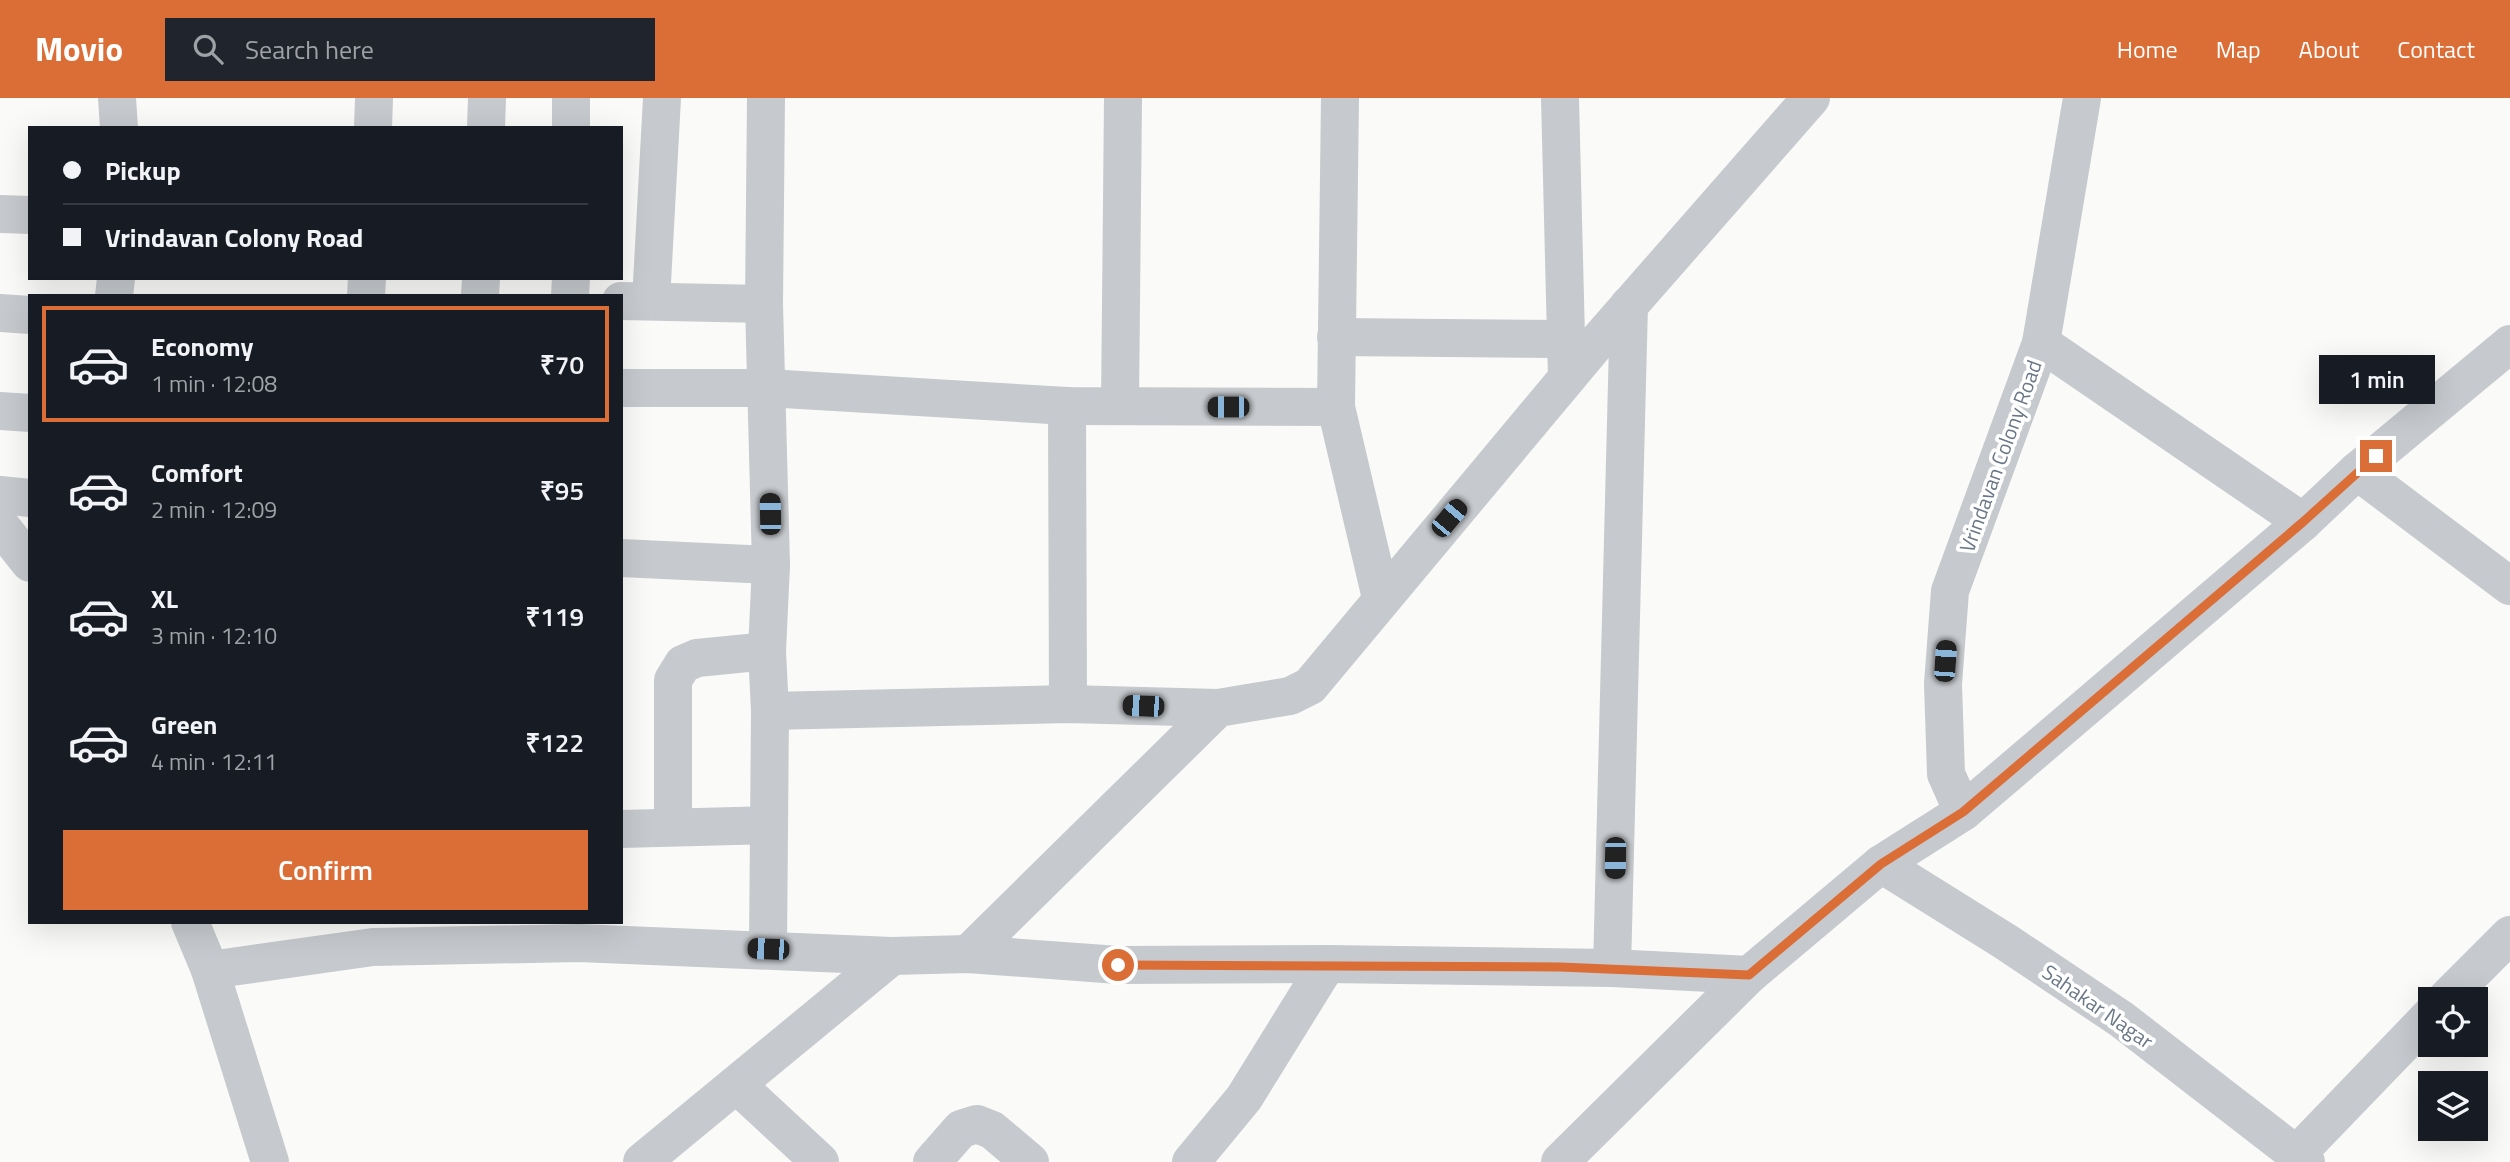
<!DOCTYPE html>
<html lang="en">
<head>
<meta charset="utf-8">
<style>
  body { margin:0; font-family:"Titillium Web",sans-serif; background:#20242c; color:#f1f3f6; height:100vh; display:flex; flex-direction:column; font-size:26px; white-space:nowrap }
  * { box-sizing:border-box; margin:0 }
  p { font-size:23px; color:#9ea1a6 }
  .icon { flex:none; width:38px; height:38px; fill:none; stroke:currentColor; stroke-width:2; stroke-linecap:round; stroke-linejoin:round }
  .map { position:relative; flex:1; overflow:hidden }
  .panel { position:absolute; left:28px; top:196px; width:595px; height:630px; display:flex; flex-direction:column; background:#171b24; border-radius:0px; box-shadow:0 7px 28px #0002 }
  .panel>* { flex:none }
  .top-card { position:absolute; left:28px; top:28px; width:595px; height:154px; border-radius:0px; box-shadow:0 7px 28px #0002; display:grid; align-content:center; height:154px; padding:0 35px; background:#171b24 }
  .fabs { position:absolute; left:2418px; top:889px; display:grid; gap:14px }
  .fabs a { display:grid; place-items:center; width:70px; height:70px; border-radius:0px; background:#171b24; box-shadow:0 7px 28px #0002; font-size:35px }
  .end { position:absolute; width:32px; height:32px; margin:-16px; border:9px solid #db6d37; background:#fff; box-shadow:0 0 0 4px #fff }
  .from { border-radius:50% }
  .bubble { position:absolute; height:49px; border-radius:0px; background:#171b24; box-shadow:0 7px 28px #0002; font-size:23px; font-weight:600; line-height:49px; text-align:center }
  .car { position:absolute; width:21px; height:42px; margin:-21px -10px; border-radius:9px; box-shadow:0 0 5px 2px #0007; background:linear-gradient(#222 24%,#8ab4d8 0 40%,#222 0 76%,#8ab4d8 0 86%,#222 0) }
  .top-card b { display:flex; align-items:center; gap:24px; height:66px; font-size:26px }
  .top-card b+b { border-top:2px solid #363941 }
  .top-card i { width:18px; height:18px; background:#f1f3f6 }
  ul { padding:12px 0 0; list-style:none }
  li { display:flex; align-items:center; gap:21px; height:116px; margin:0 14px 10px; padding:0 21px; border:4px solid transparent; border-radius:0px }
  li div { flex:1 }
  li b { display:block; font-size:26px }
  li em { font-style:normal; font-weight:600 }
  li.current { border-color:#db6d37 }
  li>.icon { width:63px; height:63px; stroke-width:1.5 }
  .cta { display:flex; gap:14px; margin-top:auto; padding:14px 35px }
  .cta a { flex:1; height:80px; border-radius:0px; background:#db6d37; color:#fff; font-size:28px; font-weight:600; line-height:80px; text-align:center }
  header { display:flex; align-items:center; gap:42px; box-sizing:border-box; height:98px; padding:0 35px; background:#db6d37; color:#fff }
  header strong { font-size:33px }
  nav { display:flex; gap:38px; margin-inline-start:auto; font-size:24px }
  .search { width:490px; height:63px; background:#20242c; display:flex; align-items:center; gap:18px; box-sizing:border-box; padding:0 24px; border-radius:0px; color:#9ea1a6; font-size:26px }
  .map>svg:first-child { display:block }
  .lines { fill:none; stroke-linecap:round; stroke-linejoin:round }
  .minor { stroke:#c6c9cd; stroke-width:38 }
  .tertiary { stroke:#c6c9cd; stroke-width:38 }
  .route { stroke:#db6d37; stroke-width:9 }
  .labels { text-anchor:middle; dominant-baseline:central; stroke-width:7; stroke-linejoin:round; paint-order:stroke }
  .street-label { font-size:21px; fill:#6a7787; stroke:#fff }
</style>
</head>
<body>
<header>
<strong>Movio</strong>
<div class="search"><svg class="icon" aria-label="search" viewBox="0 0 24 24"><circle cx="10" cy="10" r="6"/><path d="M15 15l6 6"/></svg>Search here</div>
<nav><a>Home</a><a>Map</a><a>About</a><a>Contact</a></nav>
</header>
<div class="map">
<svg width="2510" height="1064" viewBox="0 0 2510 1064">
  <rect width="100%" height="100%" fill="#fafaf8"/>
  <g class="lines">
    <g class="minor">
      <polyline points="117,0 119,30"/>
      <polyline points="766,0 764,206 771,467 767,553 770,613 768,851"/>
      <polyline points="1560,0 1567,280"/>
      <polyline points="373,30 374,0"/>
      <polyline points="486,30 487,0"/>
      <polyline points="571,30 571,0"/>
      <polyline points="0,116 30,117"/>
      <polyline points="114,198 116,180"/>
      <polyline points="366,198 367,180"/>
      <polyline points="480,198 481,180"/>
      <polyline points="570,198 571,180"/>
      <polyline points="621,203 764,206"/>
      <polyline points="651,203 662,0"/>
      <polyline points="0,215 30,217"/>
      <polyline points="1336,239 1566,241"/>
      <polyline points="2041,245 2303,424"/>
      <polyline points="621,290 767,290 1067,308 1336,309 1340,0"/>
      <polyline points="1067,308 1068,606"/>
      <polyline points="1120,308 1123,0"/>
      <polyline points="1336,309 1381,500"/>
      <polyline points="0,313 30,315"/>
      <polyline points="2357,373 2510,488"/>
      <polyline points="0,397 30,400"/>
      <polyline points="0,427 30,465"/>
      <polyline points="621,460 771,467"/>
      <polyline points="770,613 1068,606 1218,610"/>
      <polyline points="1963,714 1946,676 1943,586 1950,493 2041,245 2082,0"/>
      <polyline points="673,729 673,582 683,566 697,560 767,553"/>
      <polyline points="621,731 769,727"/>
      <polyline points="1881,766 2006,844 2121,921 2306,1064"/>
      <polyline points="190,824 210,872 270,1064"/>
      <polyline points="968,856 1218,610 1290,598 1310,588 1598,243 1811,0"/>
      <polyline points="1612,870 1629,207"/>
      <polyline points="210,872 373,849 579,845 892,858 968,856 1118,867 1327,866 1612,870 1749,877"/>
      <polyline points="2446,901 2510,837"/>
      <polyline points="738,988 820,1064"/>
      <polyline points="2296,1057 2431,917"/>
      <polyline points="642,1064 892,858"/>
      <polyline points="932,1064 961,1031 977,1026 992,1032 1030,1064"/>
      <polyline points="1191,1064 1244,1000 1327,866"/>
    </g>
    <polyline class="tertiary" points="1560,1064 1749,877 1881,766 1963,714 2303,424 2357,373 2510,246"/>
  </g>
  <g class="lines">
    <polyline class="route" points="1118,867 1560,869 1749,877 1881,766 1963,714 2303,424 2376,358"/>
  </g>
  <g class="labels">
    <g class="street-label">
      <text transform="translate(2000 358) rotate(-70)">Vrindavan Colony Road</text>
      <text transform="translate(2098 908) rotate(35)">Sahakar Nagar</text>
    </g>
  </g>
</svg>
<div class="fabs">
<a><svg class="icon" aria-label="locate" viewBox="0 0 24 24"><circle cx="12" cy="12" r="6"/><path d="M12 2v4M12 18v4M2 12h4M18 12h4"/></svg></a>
<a><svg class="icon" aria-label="layers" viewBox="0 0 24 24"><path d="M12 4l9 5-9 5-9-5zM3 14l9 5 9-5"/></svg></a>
</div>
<i class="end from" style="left:1118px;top:867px"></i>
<i class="end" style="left:2376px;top:358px"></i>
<div class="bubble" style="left:2319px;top:257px;width:116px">1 min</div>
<i class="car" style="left:1228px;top:309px;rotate:270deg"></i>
<i class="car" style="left:770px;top:416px;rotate:359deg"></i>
<i class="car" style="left:1449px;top:420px;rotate:40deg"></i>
<i class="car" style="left:1945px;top:563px;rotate:4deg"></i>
<i class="car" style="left:1143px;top:608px;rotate:272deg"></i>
<i class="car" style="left:1615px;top:760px;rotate:181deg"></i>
<i class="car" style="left:768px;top:851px;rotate:272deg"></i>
<div class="top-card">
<b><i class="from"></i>Pickup</b>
<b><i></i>Vrindavan Colony Road</b>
</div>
<section class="panel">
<ul>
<li class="current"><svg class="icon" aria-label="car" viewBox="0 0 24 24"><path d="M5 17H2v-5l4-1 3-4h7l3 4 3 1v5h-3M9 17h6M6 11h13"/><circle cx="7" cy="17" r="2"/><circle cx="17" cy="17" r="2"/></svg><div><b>Economy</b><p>1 min · 12:08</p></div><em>₹70</em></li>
<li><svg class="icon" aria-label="car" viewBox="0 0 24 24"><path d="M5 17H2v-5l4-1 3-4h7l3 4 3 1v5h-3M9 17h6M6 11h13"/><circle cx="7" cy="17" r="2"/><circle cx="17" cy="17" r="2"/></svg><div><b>Comfort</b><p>2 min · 12:09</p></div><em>₹95</em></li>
<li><svg class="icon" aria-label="car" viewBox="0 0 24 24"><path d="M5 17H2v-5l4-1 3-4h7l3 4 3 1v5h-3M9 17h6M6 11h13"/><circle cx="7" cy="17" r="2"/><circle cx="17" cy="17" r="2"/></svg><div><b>XL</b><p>3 min · 12:10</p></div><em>₹119</em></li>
<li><svg class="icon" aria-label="car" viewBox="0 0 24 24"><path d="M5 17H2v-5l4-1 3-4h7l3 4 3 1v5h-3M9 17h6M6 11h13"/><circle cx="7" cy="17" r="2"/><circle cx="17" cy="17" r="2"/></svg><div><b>Green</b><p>4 min · 12:11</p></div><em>₹122</em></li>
</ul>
<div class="cta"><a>Confirm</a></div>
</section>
</div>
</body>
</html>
